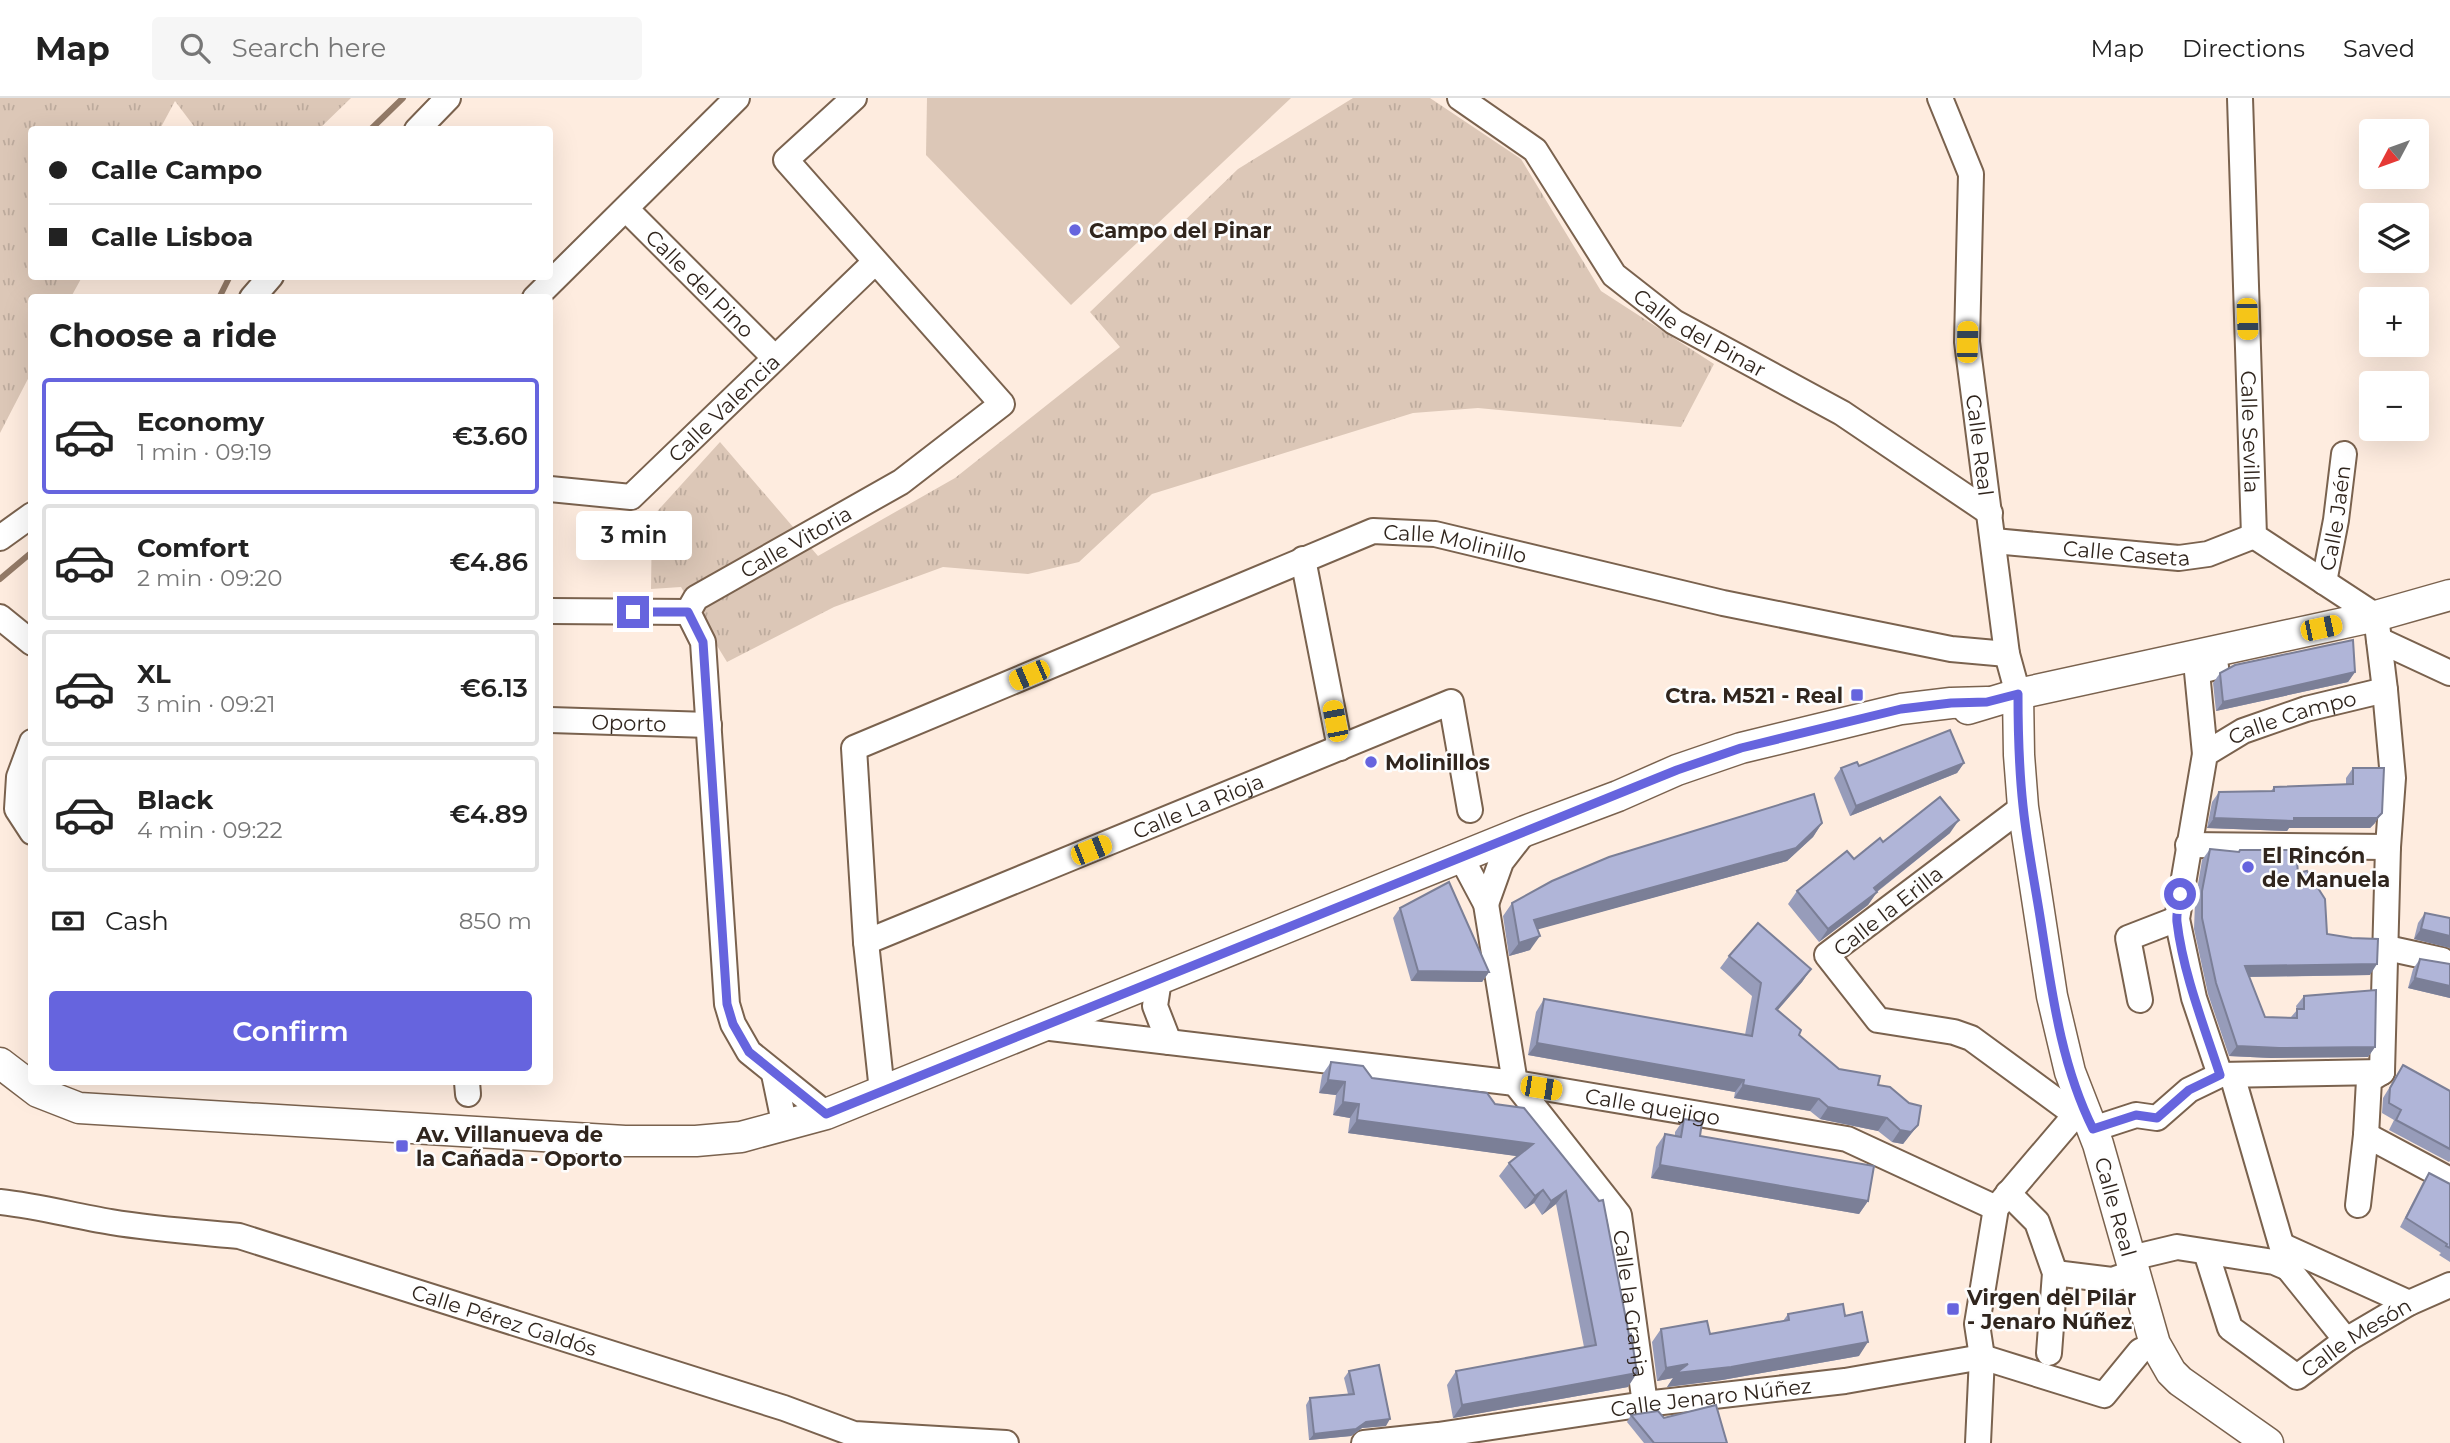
<!DOCTYPE html>
<html lang="en">
<head>
<meta charset="utf-8">
<style>
  body { margin:0; font-family:Montserrat,sans-serif; background:#f6f6f6; color:#222; height:100vh; display:flex; flex-direction:column; font-size:26px; white-space:nowrap }
  * { box-sizing:border-box; margin:0 }
  p { font-size:23px; color:#767676 }
  .icon { flex:none; width:38px; height:38px; fill:none; stroke:currentColor; stroke-width:2; stroke-linecap:round; stroke-linejoin:round }
  .map { position:relative; flex:1; overflow:hidden }
  .details { position:absolute; left:28px; top:196px; width:525px; height:791px; display:flex; flex-direction:column; background:#fff; border-radius:7px; box-shadow:0 7px 28px #0002 }
  .details>* { flex:none }
  .banner { position:absolute; left:28px; top:28px; width:525px; height:154px; border-radius:7px; box-shadow:0 7px 28px #0002; display:grid; align-content:center; height:154px; padding:0 21px; background:#fff }
  .needle { width:46px; rotate:229deg }
  .fabs { position:absolute; left:2359px; top:21px; display:grid; gap:14px }
  .fabs a { display:grid; place-items:center; width:70px; height:70px; border-radius:7px; background:#fff; box-shadow:0 7px 28px #0002; font-size:35px }
  .end { position:absolute; width:32px; height:32px; margin:-16px; border:9px solid #6664de; background:#fff; box-shadow:0 0 0 4px #fff }
  .from { border-radius:50% }
  .bubble { position:absolute; height:49px; border-radius:7px; background:#fff; box-shadow:0 7px 28px #0002; font-size:23px; font-weight:600; line-height:49px; text-align:center }
  .car { position:absolute; width:21px; height:42px; margin:-21px -10px; border-radius:9px; box-shadow:0 0 5px 2px #0007; background:linear-gradient(#f5c518 24%,#345 0 40%,#f5c518 0 76%,#345 0 86%,#f5c518 0) }
  .banner b { display:flex; align-items:center; gap:24px; height:66px; font-size:26px }
  .banner b+b { border-top:2px solid #e0e0e0 }
  .banner i { width:18px; height:18px; background:#222 }
  ul { padding:0; list-style:none }
  li { display:flex; align-items:center; gap:21px; height:116px; margin:0 14px 10px; padding:0 7px; border:4px solid #e0e0e0; border-radius:7px }
  li div { flex:1 }
  li b { display:block; font-size:26px }
  li em { font-style:normal; font-weight:600 }
  li.selected { border-color:#6664de }
  li>.icon { width:63px; height:63px; stroke-width:1.5 }
  h2 { padding:0 21px; font-size:32px; line-height:84px }
  .pay { display:flex; align-items:center; gap:18px; height:77px; padding:0 21px; font-size:26px }
  .pay p { margin-inline-start:auto }
  .primary-button { display:flex; gap:14px; margin-top:auto; padding:14px 21px }
  .primary-button a { flex:1; height:80px; border-radius:7px; background:#6664de; color:#fff; font-size:28px; font-weight:600; line-height:80px; text-align:center }
  header { display:flex; align-items:center; gap:42px; box-sizing:border-box; height:98px; padding:0 35px; background:#fff; border-bottom:2px solid #e0e0e0 }
  header strong { font-size:33px }
  nav { display:flex; gap:38px; margin-inline-start:auto; font-size:24px }
  .search { width:490px; height:63px; background:#f6f6f6; display:flex; align-items:center; gap:18px; box-sizing:border-box; padding:0 24px; border-radius:7px; color:#767676; font-size:26px }
  .map>svg:first-child { display:block }
  .grass { fill:url(#grass-tufts) }
  .pitch { fill:#dcc7b7 }
  .lines { fill:none; stroke-linecap:round; stroke-linejoin:round }
  .stream { stroke:#937a67; stroke-width:6 }
  .minor-casing { stroke:#7a624e; stroke-width:28 }
  .major-casing { stroke:#7a624e; stroke-width:33 }
  .minor { stroke:#fff; stroke-width:24 }
  .major { stroke:#fff; stroke-width:30 }
  .wall { fill:#979cba }
  .shaded-wall { fill:#7b7f97 }
  .building { fill:#b0b5d8; stroke:#7b7f97; stroke-width:2 }
  .route { stroke:#6664de; stroke-width:9 }
  .poi-dot { fill:#6664de; stroke:#fdfdfd; stroke-width:2.5 }
  .labels { text-anchor:middle; dominant-baseline:central; stroke-width:5; stroke-linejoin:round; paint-order:stroke }
  .poi-label { font-size:21px; font-weight:bold; fill:#30251d; stroke:#fdfdfd; text-anchor:start }
  .street-label { font-size:21px; fill:#30251d; stroke:#fdfdfd }
</style>
</head>
<body>
<header>
<strong>Map</strong>
<div class="search"><svg class="icon" aria-label="search" viewBox="0 0 24 24"><circle cx="10" cy="10" r="6"/><path d="M15 15l6 6"/></svg>Search here</div>
<nav><a>Map</a><a>Directions</a><a>Saved</a></nav>
</header>
<div class="map">
<svg width="2450" height="1345" viewBox="0 0 2450 1345">
  <defs>
    <pattern id="grass-tufts" width="24" height="20" patternUnits="userSpaceOnUse" patternTransform="scale(1.75)"><rect width="24" height="20" fill="#dcc7b7"/><path d="M3 7l-1-3M5 7V3M7 7l1-3M15 17l-1-3M17 17v-4M19 17l1-3" fill="none" stroke="#bdab9d"/></pattern>
  </defs>
  <rect width="100%" height="100%" fill="#feecdf"/>
  <g class="grass">
    <polygon points="0,0 351,0 319,31 196,31 175,3 160,31 32,32 32,178 82,179 71,199 32,200 31,275 0,335"/>
    <polygon points="1353,0 1430,0 1521,61 1601,193 1714,266 1681,329 1478,310 1413,315 1152,396 1079,464 1028,476 943,469 834,509 727,564 681,489 651,491 652,419 720,344 818,458 955,380 1120,249 1090,214 1238,71"/>
  </g>
  <polygon class="pitch" points="927,0 1291,0 1071,207 926,57"/>
  <g class="lines">
    <g class="stream">
      <polyline points="370,32 403,0"/>
      <polyline points="219,200 230,178"/>
      <polyline points="0,481 32,454"/>
    </g>
    <g class="minor-casing">
      <g id="minor">
        <path id="s1" d="M1460,0l75,52 79,125 60,47 168,91 148,100"/>
        <path id="s2" d="M1940,0l31,76 -4,168 40,312 11,40"/>
        <path id="s3" d="M2240,0l14,438 122,80 9,74 8,88 -5,69 -6,225"/>
        <polyline points="417,32 448,0"/>
        <path id="s4" d="M626,111l148,148"/>
        <polyline points="252,200 271,178"/>
        <polyline points="535,200 737,0"/>
        <path id="s5" d="M550,391l81,8 244,-235"/>
        <polyline points="0,440 32,417"/>
        <path id="s6" d="M1994,443l185,17 29,-4 46,-18"/>
        <polyline points="1303,461 1340,650"/>
        <path id="s7" d="M2324,484l12,-62 8,-66"/>
        <polyline points="550,513 688,514"/>
        <polyline points="0,519 32,545"/>
        <polyline points="2379,542 2450,575"/>
        <path id="s8" d="M550,622l159,5"/>
        <polyline points="32,644 19,679 17,711 32,734"/>
        <polyline points="2205,656 2197,574 2216,569 2212,552"/>
        <polyline points="2023,709 1827,857 1878,922 1954,934 1971,940 2076,1017"/>
        <polyline points="2188,747 2388,749"/>
        <path id="s9" d="M1461,759l25,47 29,179 104,132 26,189"/>
        <polyline points="1486,806 1501,764 1525,733"/>
        <path id="s10" d="M866,844l585,-240 19,108"/>
        <polyline points="2387,850 2442,862"/>
        <polyline points="1159,882 1155,908 1169,944"/>
        <polyline points="2140,902 2128,840 2177,821"/>
        <path id="s11" d="M1042,929l473,56 332,56 149,69"/>
        <polyline points="774,976 785,1029"/>
        <path id="s12" d="M2220,977l-26,-77 -17,-79 28,-165 38,-23 63,-22 79,-19"/>
        <polyline points="2232,977 2288,1170 2346,1242"/>
        <polyline points="467,984 468,996"/>
        <path id="s13" d="M882,993l-16,-149 -12,-194 519,-217 62,3 288,69 228,46 56,5"/>
        <path id="s14" d="M826,1016l-77,-62 -16,-28 -6,-20 -24,-362 -15,-30 8,-14 205,-116 101,-78 -216,-244 68,-62"/>
        <polyline points="2093,1031 2136,1017 2157,1020 2189,992 2220,977 2382,974"/>
        <polyline points="2366,1037 2450,1082"/>
        <polyline points="2008,1095 2037,1124 2055,1175 2049,1255"/>
        <path id="s15" d="M0,1104c38,4 74,14 111,20 42,7 85,10 128,14l545,172 70,26 152,9"/>
        <polyline points="2358,1107 2366,1037 2369,982 2382,974"/>
        <polyline points="2283,1148 2409,1205"/>
        <path id="s16" d="M2206,1154l24,76 67,49 49,-37 63,-37 41,-18"/>
        <polyline points="2131,1160 2177,1149 2274,1164 2288,1170"/>
        <polyline points="2055,1175 2112,1182 2135,1174"/>
        <path id="s17" d="M1364,1345l74,-8 207,-31 200,-23 137,-24 122,38 36,-44 15,-7"/>
        <polyline points="1978,1345 1982,1259 1977,1226 1996,1110 2082,1009"/>
      </g>
    </g>
    <g class="major-casing">
      <g id="major">
        <path id="s18" d="M2018,596l1,61 4,52 29,189 18,76 28,72 57,200 16,28 9,9 88,62"/>
        <polyline points="1968,611 2018,596 2376,518 2450,497"/>
        <polyline points="0,965 38,994 79,1010 625,1043 696,1043 741,1039 826,1016 1525,733 1618,698 1677,672 1741,650 1901,611 1951,605 1987,604"/>
      </g>
    </g>
    <use href="#minor" class="minor"/>
    <use href="#major" class="major"/>
  </g>
  <g class="wall">
    <polygon points="2355,574 2348,584 2216,613 2213,585 2220,575"/>
    <polygon points="1964,665 1957,675 1850,718 1834,680 1841,670 1859,668"/>
    <polygon points="2353,670 2375,725 2370,730 2289,730 2287,733 2207,730 2212,704 2219,694 2271,693 2274,689 2346,687 2346,680"/>
    <polygon points="1822,725 1813,739 1787,763 1537,831 1530,852 1509,858 1503,818 1512,805"/>
    <polygon points="1950,735 1877,794 1868,807 1819,844 1788,806 1797,793 1883,744"/>
    <polygon points="2210,751 2238,754 2240,752 2298,775 2327,836 2370,877 2249,879 2265,919 2291,919 2297,912 2296,908 2304,898 2375,949 2368,959 2271,960 2229,958 2208,896 2194,831 2195,804 2202,762"/>
    <polygon points="1400,810 1489,874 1482,884 1411,883 1393,820"/>
    <polygon points="2425,815 2450,820 2450,850 2414,841 2418,825"/>
    <polygon points="1729,858 1811,871 1802,884 1778,912 1799,937 1839,971 1878,987 1918,1027 1903,1046 1892,1044 1878,1033 1820,1021 1810,1013 1734,1000 1735,994 1528,957 1536,914 1544,901 1745,937 1752,898 1720,870"/>
    <polygon points="2420,861 2450,866 2450,900 2408,890 2413,871"/>
    <polygon points="1331,964 1372,980 1495,1006 1599,1103 1628,1289 1453,1320 1447,1287 1456,1273 1584,1249 1556,1106 1542,1117 1534,1105 1525,1111 1499,1078 1509,1065 1517,1058 1348,1035 1350,1020 1333,1017 1336,997 1319,995 1322,977"/>
    <polygon points="2403,967 2450,993 2450,1063 2449,1064 2389,1032 2394,1022 2382,1015 2383,1000"/>
    <polygon points="1684,1021 1700,1038 1868,1103 1859,1116 1651,1080 1656,1049 1665,1036 1675,1038 1675,1034"/>
    <polygon points="2429,1075 2450,1086 2450,1164 2439,1157 2441,1155 2400,1129 2423,1084"/>
    <polygon points="1788,1216 1845,1218 1859,1258 1722,1282 1667,1289 1673,1280 1657,1283 1652,1244 1661,1231 1710,1236 1783,1223"/>
    <polygon points="1349,1273 1386,1328 1362,1330 1351,1338 1309,1342 1306,1307 1310,1300 1348,1296 1344,1280"/>
    <polygon points="1631,1317 1664,1320 1727,1345 1644,1345 1627,1324"/>
  </g>
  <g class="shaded-wall">
    <polygon points="2355,574 2348,584 2216,613 2223,604"/>
    <polygon points="1964,665 1957,675 1850,718 1856,708"/>
    <polygon points="2382,715 2375,725 2370,730 2289,730 2287,733 2207,730 2214,720 2294,720"/>
    <polygon points="1959,722 1950,735 1865,803 1874,790"/>
    <polygon points="1822,725 1813,739 1787,763 1525,835 1534,822"/>
    <polygon points="1877,794 1868,807 1819,844 1828,831"/>
    <polygon points="2421,831 2450,838 2450,850 2414,841"/>
    <polygon points="1540,838 1530,852 1509,858 1519,845"/>
    <polygon points="2377,866 2370,877 2238,879 2245,868"/>
    <polygon points="1811,871 1802,884 1767,924 1776,911"/>
    <polygon points="1418,873 1489,874 1482,884 1411,883"/>
    <polygon points="2415,880 2450,888 2450,900 2408,890"/>
    <polygon points="1537,945 1744,982 1735,994 1528,957"/>
    <polygon points="2237,948 2375,949 2368,959 2271,960 2229,958"/>
    <polygon points="1328,982 1345,984 1336,997 1319,995"/>
    <polygon points="1743,987 1819,1001 1810,1013 1734,1000"/>
    <polygon points="1343,1004 1359,1006 1350,1020 1333,1017"/>
    <polygon points="1828,1009 1887,1020 1878,1033 1820,1021"/>
    <polygon points="1357,1022 1533,1046 1523,1059 1348,1035"/>
    <polygon points="1918,1027 1903,1046 1892,1044 1900,1032"/>
    <polygon points="1660,1067 1868,1103 1859,1116 1651,1080"/>
    <polygon points="1543,1092 1534,1105 1525,1111 1535,1098"/>
    <polygon points="1566,1093 1556,1106 1542,1117 1551,1103"/>
    <polygon points="1868,1244 1859,1258 1722,1282 1667,1289 1673,1280 1657,1283 1666,1270 1688,1266"/>
    <polygon points="1637,1275 1628,1289 1453,1320 1462,1307"/>
    <polygon points="1390,1321 1386,1328 1362,1330 1351,1338 1309,1342 1314,1336 1366,1324"/>
  </g>
  <g class="building">
    <polygon points="2353,542 2355,574 2223,604 2220,575 2235,567"/>
    <polygon points="1950,632 1964,665 1856,708 1841,670 1857,664 1859,668"/>
    <polygon points="2353,670 2384,670 2382,715 2377,720 2294,720 2294,723 2214,720 2219,694 2274,693 2274,689 2353,686"/>
    <polygon points="1814,696 1822,725 1796,750 1534,822 1540,838 1519,845 1512,805 1552,783 1609,759"/>
    <polygon points="1940,699 1959,722 1874,790 1877,794 1828,831 1797,793 1847,753 1854,761 1880,740 1883,744"/>
    <polygon points="2210,751 2239,754 2240,752 2296,752 2298,775 2307,773 2325,801 2327,836 2352,840 2378,841 2377,866 2245,868 2265,919 2297,920 2297,911 2304,911 2304,898 2376,892 2375,949 2279,950 2237,948 2216,885 2202,820 2202,793"/>
    <polygon points="1449,784 1489,874 1418,873 1400,810"/>
    <polygon points="2425,815 2450,820 2450,838 2421,831"/>
    <polygon points="1758,825 1811,871 1776,911 1801,932 1799,937 1839,971 1880,978 1878,987 1890,989 1909,1005 1921,1008 1918,1027 1911,1034 1900,1032 1887,1020 1828,1009 1819,1001 1743,987 1744,982 1537,945 1544,901 1752,938 1761,885 1729,858"/>
    <polygon points="2420,861 2450,866 2450,888 2415,880"/>
    <polygon points="1331,964 1363,968 1372,980 1487,995 1495,1006 1524,1010 1599,1103 1603,1102 1629,1237 1631,1236 1637,1275 1462,1307 1456,1273 1596,1247 1566,1093 1551,1103 1543,1092 1535,1098 1509,1065 1533,1046 1357,1022 1359,1006 1343,1004 1345,984 1328,982"/>
    <polygon points="2403,967 2450,993 2450,1051 2396,1022 2401,1012 2389,1005 2390,990"/>
    <polygon points="1684,1021 1702,1024 1700,1038 1874,1068 1868,1103 1660,1067 1665,1036 1681,1039"/>
    <polygon points="2429,1075 2450,1086 2450,1150 2446,1148 2447,1146 2406,1120"/>
    <polygon points="1843,1206 1845,1218 1862,1214 1868,1244 1731,1269 1676,1275 1688,1266 1666,1270 1661,1231 1707,1223 1710,1236 1789,1222 1788,1216"/>
    <polygon points="1379,1267 1390,1321 1366,1324 1356,1331 1314,1336 1310,1300 1354,1296 1349,1273"/>
    <polygon points="1716,1307 1727,1345 1654,1345 1631,1317 1658,1313 1664,1320"/>
  </g>
  <g class="lines">
    <path class="route" d="M633,514h55l15,30 24,362 6,20 16,28 77,62 851,-344 64,-22 160,-39 50,-6 36,-1 31,-8c0,38 1,75 5,112 4,39 12,78 18,117 11,70 20,142 52,206l43,-14 21,3 32,-28 31,-15c-16,-49 -37,-102 -43,-153 -1,-9 2,-19 3,-28"/>
  </g>
  <g class="poi-dot">
    <circle cx="1075" cy="132" r="7"/>
    <rect x="1850" y="590" width="14" height="14" rx="3.5"/>
    <circle cx="1371" cy="664" r="7"/>
    <circle cx="2248" cy="769" r="7"/>
    <rect x="395" y="1041" width="14" height="14" rx="3.5"/>
    <rect x="1946" y="1204" width="14" height="14" rx="3.5"/>
  </g>
  <g class="labels">
    <g class="poi-label">
      <text x="1089" y="132">Campo del Pinar</text>
      <text x="1843" y="597" text-anchor="end">Ctra. M521 - Real</text>
      <text x="1385" y="664">Molinillos</text>
      <text x="2262" y="757">El Rincón<tspan x="2262" dy="24">de Manuela</tspan></text>
      <text x="416" y="1036">Av. Villanueva de<tspan x="416" dy="24">la Cañada - Oporto</tspan></text>
      <text x="1967" y="1199">Virgen del Pilar<tspan x="1967" dy="24">- Jenaro Núñez</tspan></text>
    </g>
    <g class="street-label">
      <text stroke="none"><textPath href="#s4" startOffset="105">Calle del Pino</textPath></text>
      <text stroke="none"><textPath href="#s1" startOffset="343">Calle del Pinar</textPath></text>
      <text stroke="none"><textPath href="#s5" startOffset="210">Calle Valencia</textPath></text>
      <text stroke="none"><textPath href="#s3" startOffset="334">Calle Sevilla</textPath></text>
      <text stroke="none"><textPath href="#s2" startOffset="354">Calle Real</textPath></text>
      <text stroke="none"><textPath href="#s7" startOffset="65">Calle Jaén</textPath></text>
      <text stroke="none"><textPath href="#s14" startOffset="679">Calle Vitoria</textPath></text>
      <text stroke="none"><textPath href="#s13" startOffset="990">Calle Molinillo</textPath></text>
      <text stroke="none"><textPath href="#s6" startOffset="133">Calle Caseta</textPath></text>
      <text stroke="none"><textPath href="#s12" startOffset="425">Calle Campo</textPath></text>
      <text stroke="none"><textPath href="#s8" startOffset="79">Oporto</textPath></text>
      <text stroke="none"><textPath href="#s10" startOffset="359">Calle La Rioja</textPath></text>
      <text transform="translate(1888 813) rotate(-38)">Calle la Erilla</text>
      <text stroke="none"><textPath href="#s11" startOffset="616">Calle quejigo</textPath></text>
      <text stroke="none"><textPath href="#s18" startOffset="525">Calle Real</textPath></text>
      <text stroke="none"><textPath href="#s9" startOffset="492">Calle la Granja</textPath></text>
      <text stroke="none"><textPath href="#s15" startOffset="520">Calle Pérez Galdós</textPath></text>
      <text stroke="none"><textPath href="#s16" startOffset="234">Calle Mesón</textPath></text>
      <text stroke="none"><textPath href="#s17" startOffset="350">Calle Jenaro Núñez</textPath></text>
    </g>
  </g>
</svg>
<div class="fabs">
<a><svg class="needle" viewBox="-14 -14 28 28"><path d="M0-13l5 13h-10z" fill="#e53935"/><path d="M0 13l5-13h-10z" fill="#767676"/></svg></a>
<a><svg class="icon" aria-label="layers" viewBox="0 0 24 24"><path d="M12 4l9 5-9 5-9-5zM3 14l9 5 9-5"/></svg></a>
<a>+</a>
<a>−</a>
</div>
<i class="end from" style="left:2180px;top:796px"></i>
<i class="end" style="left:633px;top:514px"></i>
<div class="bubble" style="left:576px;top:413px;width:116px">3 min</div>
<i class="car" style="left:2247px;top:221px;rotate:178deg"></i>
<i class="car" style="left:1967px;top:244px;rotate:1deg"></i>
<i class="car" style="left:2321px;top:530px;rotate:78deg"></i>
<i class="car" style="left:1029px;top:577px;rotate:247deg"></i>
<i class="car" style="left:1335px;top:623px;rotate:349deg"></i>
<i class="car" style="left:1091px;top:752px;rotate:68deg"></i>
<i class="car" style="left:1541px;top:990px;rotate:99deg"></i>
<div class="banner">
<b><i class="from"></i>Calle Campo</b>
<b><i></i>Calle Lisboa</b>
</div>
<section class="details">
<h2>Choose a ride</h2>
<ul>
<li class="selected"><svg class="icon" aria-label="car" viewBox="0 0 24 24"><path d="M5 17H2v-5l4-1 3-4h7l3 4 3 1v5h-3M9 17h6M6 11h13"/><circle cx="7" cy="17" r="2"/><circle cx="17" cy="17" r="2"/></svg><div><b>Economy</b><p>1 min · 09:19</p></div><em>€3.60</em></li>
<li><svg class="icon" aria-label="car" viewBox="0 0 24 24"><path d="M5 17H2v-5l4-1 3-4h7l3 4 3 1v5h-3M9 17h6M6 11h13"/><circle cx="7" cy="17" r="2"/><circle cx="17" cy="17" r="2"/></svg><div><b>Comfort</b><p>2 min · 09:20</p></div><em>€4.86</em></li>
<li><svg class="icon" aria-label="car" viewBox="0 0 24 24"><path d="M5 17H2v-5l4-1 3-4h7l3 4 3 1v5h-3M9 17h6M6 11h13"/><circle cx="7" cy="17" r="2"/><circle cx="17" cy="17" r="2"/></svg><div><b>XL</b><p>3 min · 09:21</p></div><em>€6.13</em></li>
<li><svg class="icon" aria-label="car" viewBox="0 0 24 24"><path d="M5 17H2v-5l4-1 3-4h7l3 4 3 1v5h-3M9 17h6M6 11h13"/><circle cx="7" cy="17" r="2"/><circle cx="17" cy="17" r="2"/></svg><div><b>Black</b><p>4 min · 09:22</p></div><em>€4.89</em></li>
</ul>
<div class="pay"><svg class="icon" aria-label="cash" viewBox="0 0 24 24"><path d="M3 7h18v10H3z"/><circle cx="12" cy="12" r="2"/></svg>Cash<p>850 m</p></div>
<div class="primary-button"><a>Confirm</a></div>
</section>
</div>
</body>
</html>
